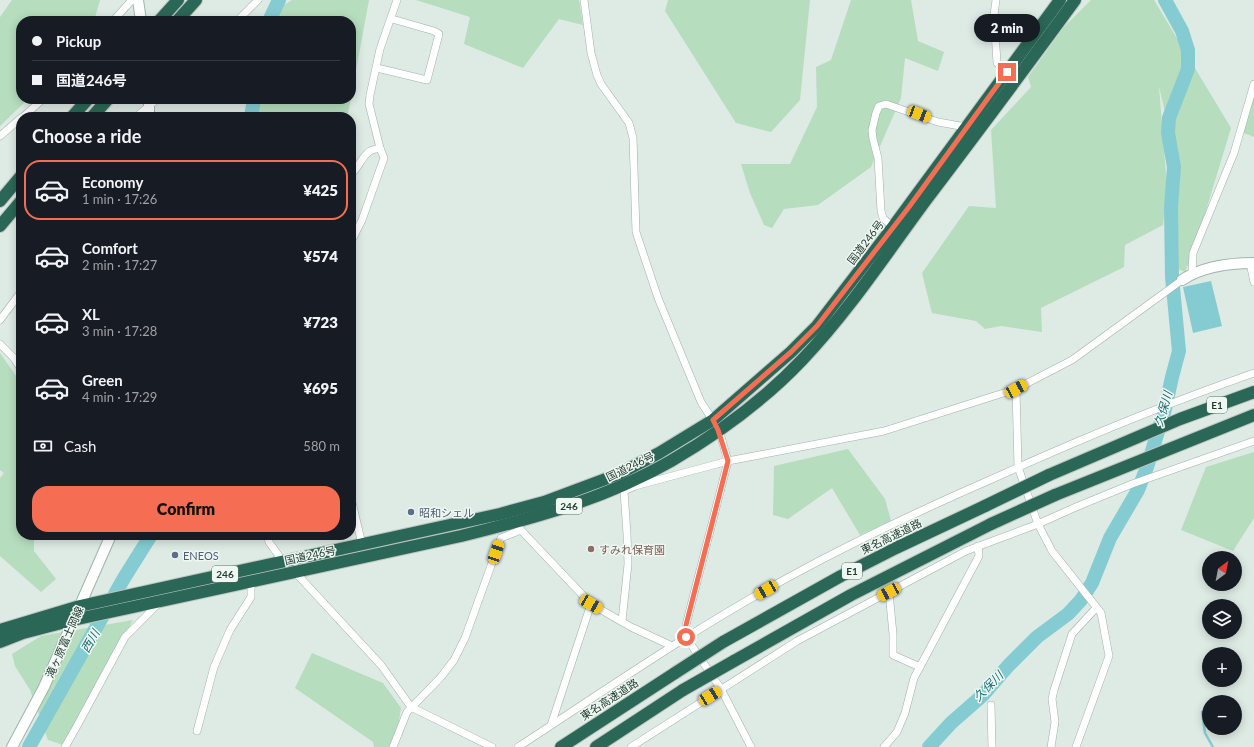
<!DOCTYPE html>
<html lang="en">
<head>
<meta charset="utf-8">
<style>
  body { margin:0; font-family:Lato,"Noto Sans JP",sans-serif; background:#20242c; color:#f1f3f6; height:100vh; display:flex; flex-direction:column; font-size:15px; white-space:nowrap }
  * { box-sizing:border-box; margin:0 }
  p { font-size:13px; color:#9ea1a6 }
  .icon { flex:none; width:22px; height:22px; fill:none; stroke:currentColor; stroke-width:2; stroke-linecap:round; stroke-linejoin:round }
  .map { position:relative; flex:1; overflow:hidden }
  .drawer { position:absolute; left:16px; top:112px; width:340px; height:428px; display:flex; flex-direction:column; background:#171b24; border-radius:16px; box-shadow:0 2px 10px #0003 }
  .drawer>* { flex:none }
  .top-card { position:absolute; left:16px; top:16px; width:340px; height:88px; border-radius:16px; box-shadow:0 2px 10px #0003; display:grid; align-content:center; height:88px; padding:0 16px; background:#171b24 }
  .needle { width:26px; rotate:32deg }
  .fabs { position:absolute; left:1202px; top:551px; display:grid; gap:8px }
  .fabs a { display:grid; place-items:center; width:40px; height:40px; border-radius:50%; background:#171b24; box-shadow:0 2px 10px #0003; font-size:20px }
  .end { position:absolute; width:18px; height:18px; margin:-9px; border:5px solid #f56d52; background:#fff; box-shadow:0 0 0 2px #fff }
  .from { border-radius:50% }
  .bubble { position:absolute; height:28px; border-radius:14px; background:#171b24; box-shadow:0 2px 10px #0003; font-size:13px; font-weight:800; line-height:28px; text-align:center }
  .car { position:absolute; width:12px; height:24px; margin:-12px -6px; border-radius:5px; box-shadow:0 0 3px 1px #0007; background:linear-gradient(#f5c518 24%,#345 0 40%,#f5c518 0 76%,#345 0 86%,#f5c518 0) }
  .top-card b { display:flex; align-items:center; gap:14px; height:38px; font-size:15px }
  .top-card b+b { border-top:1px solid #363941 }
  .top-card i { width:10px; height:10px; background:#f1f3f6 }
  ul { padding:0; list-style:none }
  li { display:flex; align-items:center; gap:12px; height:60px; margin:0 8px 6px; padding:0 8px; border:2px solid transparent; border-radius:16px }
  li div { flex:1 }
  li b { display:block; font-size:15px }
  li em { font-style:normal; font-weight:800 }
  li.current { border-color:#f56d52 }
  li>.icon { width:36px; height:36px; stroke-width:1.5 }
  h2 { padding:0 16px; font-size:18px; line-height:48px }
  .pay { display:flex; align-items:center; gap:10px; height:44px; padding:0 16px; font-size:15px }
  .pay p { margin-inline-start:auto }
  .button { display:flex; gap:8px; margin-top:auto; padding:8px 16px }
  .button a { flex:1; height:46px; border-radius:16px; background:#f56d52; color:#111; font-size:16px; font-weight:800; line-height:46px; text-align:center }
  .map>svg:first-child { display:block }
  .green { fill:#b6ddbe }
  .water { fill:#84ccd2 }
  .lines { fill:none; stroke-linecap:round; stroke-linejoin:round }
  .stream { stroke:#84ccd2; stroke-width:2.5 }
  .river { stroke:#84ccd2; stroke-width:14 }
  .street-casing { stroke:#a1b2ab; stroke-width:8 }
  .secondary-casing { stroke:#9db6ab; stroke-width:12 }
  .highway-casing { stroke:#bcc4c1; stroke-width:14 }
  .street { stroke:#fff; stroke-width:7 }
  .secondary { stroke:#fff; stroke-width:10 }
  .highway { stroke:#2b6756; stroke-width:12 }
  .highway-bridge-casing { stroke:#bcc4c1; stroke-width:14; stroke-linecap:butt }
  .highway-bridge { stroke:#2b6756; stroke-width:12 }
  .route { stroke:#f56d52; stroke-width:5 }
  .service-dot { fill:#5c6f8a; stroke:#eff7f2; stroke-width:1.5 }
  .education-dot { fill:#8d6e63; stroke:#eff7f2; stroke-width:1.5 }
  .labels { text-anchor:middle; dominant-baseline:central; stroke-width:3; stroke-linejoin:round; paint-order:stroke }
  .shield { fill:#eff7f2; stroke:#5d736b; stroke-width:1 }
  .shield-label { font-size:10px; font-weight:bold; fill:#1f3b31 }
  .street-label { font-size:11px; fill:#1f3b31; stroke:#eff7f2 }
  .service-label { font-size:11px; fill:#4e5e75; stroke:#eff7f2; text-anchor:start }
  .education-label { font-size:11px; fill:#785e54; stroke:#eff7f2; text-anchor:start }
  .water-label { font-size:12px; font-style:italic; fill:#196f77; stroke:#eff7f2 }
</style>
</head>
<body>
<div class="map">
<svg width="1254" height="747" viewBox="0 0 1254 747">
  <rect width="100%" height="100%" fill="#deeae4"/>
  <g class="green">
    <polygon points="12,0 100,0 94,21 21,21 21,99 28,99 0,126 0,17"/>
    <polygon points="292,0 369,0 351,97 351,21 259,21"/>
    <polygon points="416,0 579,0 583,25 559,19 523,68 464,44 470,17"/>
    <polygon points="668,0 810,0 800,100 771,132 736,123 665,11"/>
    <polygon points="851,0 911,0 918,41 944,52 938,71 905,58 901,98 871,167 818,205 784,209 772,228 764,225 750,193 741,164 790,164 817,107 816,67 831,60"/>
    <polygon points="1091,0 1154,0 1231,128 1193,253 1185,272 1176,268 1176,224 1180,179 1159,86 1167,188 1163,225 1125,245 1124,267 1041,308 1042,332 1001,326 985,329 976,321 932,313 922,273 969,206 996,208 991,130 1031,87 1028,77 1064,27"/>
    <polygon points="1254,88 1254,137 1241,132"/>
    <polygon points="248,99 351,99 347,117 248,117"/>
    <polygon points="0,353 21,383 21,535 34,535 34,551 56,579 41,592 0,556 0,478 4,473 0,470"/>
    <polygon points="848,449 885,499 891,521 860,535 832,488 788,519 773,515 774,466"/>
    <polygon points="1254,452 1254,518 1233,551 1181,530 1206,467"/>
    <polygon points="133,620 69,747 48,740 30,690 15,666 12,654 41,636"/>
    <polygon points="312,653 383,683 401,708 395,747 374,747 373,742 295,688"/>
  </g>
  <polygon class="water" points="1211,281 1222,326 1193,333 1183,287"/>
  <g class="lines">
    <polyline class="stream" points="1202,712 1205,733 1213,747"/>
    <g class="river">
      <polyline points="269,21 279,0"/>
      <polyline points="251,117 254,99"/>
      <polyline points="29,747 124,578 151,535"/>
      <polyline points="929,747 951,723 983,695 1008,666 1037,637 1068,614 1081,600 1092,583 1110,538 1138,490 1147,467 1165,409 1172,377 1179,351 1172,277 1171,208 1174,167 1168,133 1169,118 1188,69 1188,50 1182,31 1165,0"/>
    </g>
    <g class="street-casing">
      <g id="street">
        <polyline points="584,0 591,53 597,75 601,84 629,123 633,138 636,232 658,298 701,402 719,430 728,461 884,431 1016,389 1072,360 1182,280"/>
        <polyline points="996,0 994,15 997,63 1007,72"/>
        <polyline points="113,21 132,0"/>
        <polyline points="237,21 258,0"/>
        <polyline points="377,68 427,80 439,34 434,31 392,19"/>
        <polyline points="23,117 43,99"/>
        <polyline points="136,117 157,99"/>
        <polyline points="0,136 21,118"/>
        <path d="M351,174c8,-6 10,-17 19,-23 3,-2 7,-2 10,-3"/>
        <polyline points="893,227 883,218 881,211 878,158 873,139 872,130 876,113 879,106 886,104 938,122 966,127"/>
        <polyline points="351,242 362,220 384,158 380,148 369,104 370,95 380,49 397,0"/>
        <polyline points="1250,263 1254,282"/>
        <polyline points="1192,273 1193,253 1234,153 1254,84"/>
        <polyline points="0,320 21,292"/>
        <polyline points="0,344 14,358 21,369"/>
        <polyline points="1016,389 1018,467 1038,524 1052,551 1101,613 1109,656 1076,747"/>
        <polyline points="351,498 362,544"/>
        <polyline points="519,528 591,604 631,627 672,646"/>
        <polyline points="267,535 269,542 284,563"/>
        <polyline points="294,571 381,665 411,707 492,747"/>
        <polyline points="889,592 893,634 893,655 920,667"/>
        <polyline points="622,621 628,564 627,534 624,491 635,486 728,461 686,625 686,637 721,689 751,747"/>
        <polyline points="991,705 992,747"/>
        <polyline points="551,725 591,604"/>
        <polyline points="197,731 214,667 230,630 251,597 251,581"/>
        <polyline points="65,747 77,726 125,637 160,602"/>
        <polyline points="393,747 407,712 441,677 454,660 465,638 501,538 521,530"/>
        <path d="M518,747c89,-58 177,-119 271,-170 66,-36 134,-68 203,-98 86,-39 173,-75 262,-106"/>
        <polyline points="631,747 797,641 966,551 1038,524 1076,507 1132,484 1254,441"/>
        <polyline points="884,747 897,732 905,713 914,678 979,556 978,546"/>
        <polyline points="1051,747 1055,722 1052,699 1054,690 1072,634 1096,608"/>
      </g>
    </g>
    <g class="secondary-casing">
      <g id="secondary">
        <polyline points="138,0 141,21"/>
        <polyline points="149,99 149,117"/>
        <path d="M1182,280c21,-14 47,-17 72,-17"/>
        <polyline points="12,747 44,687 111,535"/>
      </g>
    </g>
    <g class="highway-casing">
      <g id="highway">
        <polyline points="159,21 178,0"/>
        <polyline points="177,21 196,0"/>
        <polyline points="72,117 88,99"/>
        <polyline points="92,117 108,99"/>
        <polyline points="0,201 21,176"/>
        <polyline points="0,226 21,201"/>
        <polyline points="1049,475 1180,419 1254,392"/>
        <polyline points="1055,495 1254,415"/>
        <polyline points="0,630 80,606 500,514 544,502 619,474 659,453 713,420 791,352 817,326 893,227 1060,0"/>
        <path d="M0,642l23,-9 50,-13 388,-84c73,-18 144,-37 210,-75 46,-27 94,-62 131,-101 46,-48 84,-106 124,-160 50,-66 100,-133 149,-200"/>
        <polyline points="723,642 841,576 896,548 985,506"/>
        <polyline points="734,661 851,595 991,524"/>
        <polyline points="561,747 675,673"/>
        <polyline points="596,747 683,690"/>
      </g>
    </g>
    <use href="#street" class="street"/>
    <use href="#secondary" class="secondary"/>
    <use href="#highway" class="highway"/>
    <g class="highway-bridge-casing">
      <g id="highway-bridge">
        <polyline points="985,506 1049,475"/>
        <polyline points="991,524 1055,495"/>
        <polyline points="675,673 723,642"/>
        <polyline points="683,690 734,661"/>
      </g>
    </g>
    <use href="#highway-bridge" class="highway-bridge"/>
  </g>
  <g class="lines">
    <polyline class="route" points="686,637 686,625 728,461 718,430 713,420 791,352 817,326 909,207 1007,72"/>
  </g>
  <g class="service-dot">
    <circle cx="411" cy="512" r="4"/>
    <circle cx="175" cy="555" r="4"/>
  </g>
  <circle class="education-dot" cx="591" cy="549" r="4"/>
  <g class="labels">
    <g class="shield">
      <rect x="1207" y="397" width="20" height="16" rx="3"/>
      <rect x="556" y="498" width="26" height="16" rx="3"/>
      <rect x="842" y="563" width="20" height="16" rx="3"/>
      <rect x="212" y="566" width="26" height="16" rx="3"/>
    </g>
    <g class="shield-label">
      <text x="1217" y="405">E1</text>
      <text x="569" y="506">246</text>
      <text x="852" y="571">E1</text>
      <text x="225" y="574">246</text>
    </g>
    <g class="street-label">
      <text transform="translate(865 242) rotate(-53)">国道246号</text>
      <text transform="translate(630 466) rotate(-26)">国道246号</text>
      <text transform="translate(891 536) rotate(-26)">東名高速道路</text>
      <text transform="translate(310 555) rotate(-12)">国道246号</text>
      <text transform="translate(64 642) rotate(-66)">滝ヶ原富士岡線</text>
      <text transform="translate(609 699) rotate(-33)">東名高速道路</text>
    </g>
    <g class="service-label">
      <text x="419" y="512">昭和シェル</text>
      <text x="183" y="555">ENEOS</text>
    </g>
    <g class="education-label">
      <text x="599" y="549">すみれ保育園</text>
    </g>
    <g class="water-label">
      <text transform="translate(1163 409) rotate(-74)">久保川</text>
      <text transform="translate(90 641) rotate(-60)">西川</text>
      <text transform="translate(988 686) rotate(-45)">久保川</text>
    </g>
  </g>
</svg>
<div class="fabs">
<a><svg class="needle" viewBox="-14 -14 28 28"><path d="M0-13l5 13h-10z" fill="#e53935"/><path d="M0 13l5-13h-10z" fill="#9ea1a6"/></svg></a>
<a><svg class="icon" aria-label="layers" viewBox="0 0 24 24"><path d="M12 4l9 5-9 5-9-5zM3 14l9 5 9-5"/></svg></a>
<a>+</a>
<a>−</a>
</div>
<i class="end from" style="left:686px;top:637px"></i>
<i class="end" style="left:1007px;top:72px"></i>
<div class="bubble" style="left:974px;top:14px;width:66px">2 min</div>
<i class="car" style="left:919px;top:114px;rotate:111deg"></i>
<i class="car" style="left:1016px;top:389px;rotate:61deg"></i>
<i class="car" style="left:496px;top:552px;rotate:19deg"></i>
<i class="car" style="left:766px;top:590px;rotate:240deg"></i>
<i class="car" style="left:889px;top:592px;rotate:242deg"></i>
<i class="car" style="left:591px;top:604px;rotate:120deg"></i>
<i class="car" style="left:710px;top:696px;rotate:58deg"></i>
<div class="top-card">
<b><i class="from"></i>Pickup</b>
<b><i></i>国道246号</b>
</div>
<section class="drawer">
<h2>Choose a ride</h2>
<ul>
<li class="current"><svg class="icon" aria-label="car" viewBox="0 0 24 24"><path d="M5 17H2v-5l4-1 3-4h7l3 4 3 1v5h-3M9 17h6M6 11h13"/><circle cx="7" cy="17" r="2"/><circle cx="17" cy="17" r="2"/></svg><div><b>Economy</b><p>1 min · 17:26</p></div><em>¥425</em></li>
<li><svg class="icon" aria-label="car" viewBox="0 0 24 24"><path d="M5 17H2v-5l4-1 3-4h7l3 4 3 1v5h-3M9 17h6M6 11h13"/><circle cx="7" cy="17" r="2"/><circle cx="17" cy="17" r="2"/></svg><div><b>Comfort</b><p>2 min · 17:27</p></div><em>¥574</em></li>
<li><svg class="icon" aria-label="car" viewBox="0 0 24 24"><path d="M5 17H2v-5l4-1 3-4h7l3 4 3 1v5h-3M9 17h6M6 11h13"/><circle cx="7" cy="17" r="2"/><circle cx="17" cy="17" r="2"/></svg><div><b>XL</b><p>3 min · 17:28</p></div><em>¥723</em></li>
<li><svg class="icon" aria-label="car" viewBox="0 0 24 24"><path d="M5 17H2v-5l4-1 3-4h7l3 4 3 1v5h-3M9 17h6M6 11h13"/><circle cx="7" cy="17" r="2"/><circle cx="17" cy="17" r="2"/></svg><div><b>Green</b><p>4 min · 17:29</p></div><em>¥695</em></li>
</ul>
<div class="pay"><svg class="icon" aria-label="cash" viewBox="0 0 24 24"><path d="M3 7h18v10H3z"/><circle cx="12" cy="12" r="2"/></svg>Cash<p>580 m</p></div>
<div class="button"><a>Confirm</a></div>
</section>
</div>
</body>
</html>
